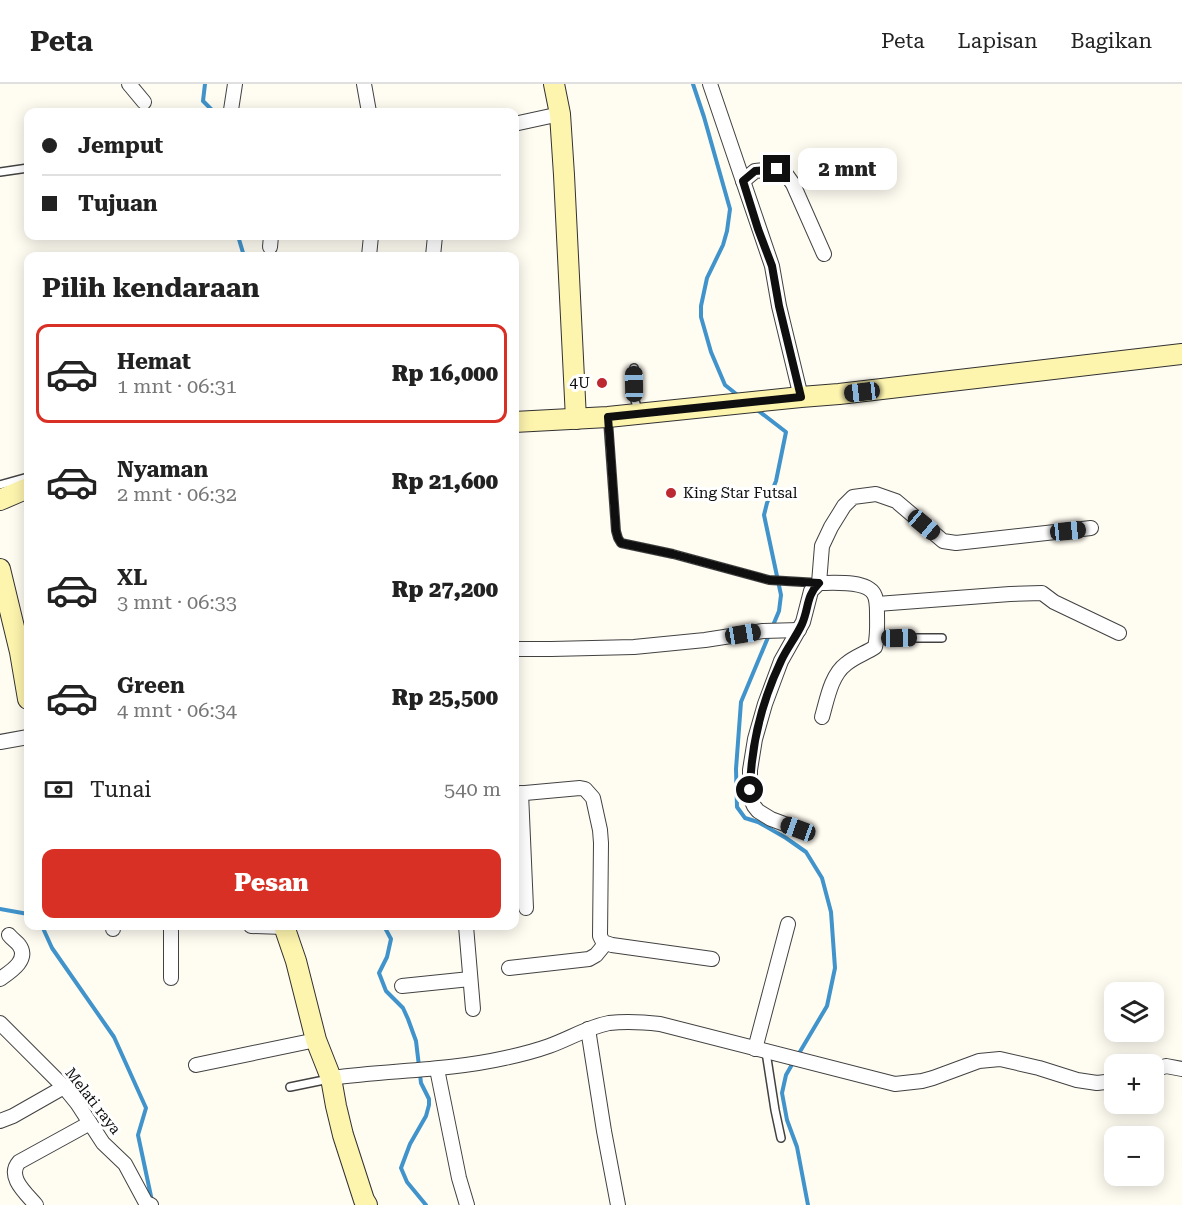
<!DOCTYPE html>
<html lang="id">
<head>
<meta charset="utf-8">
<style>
  body { margin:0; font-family:"Roboto Serif",serif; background:#f6f6f6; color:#222; height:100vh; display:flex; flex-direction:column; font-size:22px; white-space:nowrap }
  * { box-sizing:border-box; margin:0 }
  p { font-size:20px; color:#767676 }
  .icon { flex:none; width:33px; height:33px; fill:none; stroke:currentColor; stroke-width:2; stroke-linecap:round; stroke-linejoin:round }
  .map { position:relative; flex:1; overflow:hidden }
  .drawer { position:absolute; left:24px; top:168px; width:495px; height:678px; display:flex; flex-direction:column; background:#fff; border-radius:12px; box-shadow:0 3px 15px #0003 }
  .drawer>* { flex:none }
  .guide { position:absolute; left:24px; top:24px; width:495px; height:132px; border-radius:12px; box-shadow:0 3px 15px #0003; display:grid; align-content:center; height:132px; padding:0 18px; background:#fff }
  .controls { position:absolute; left:1104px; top:898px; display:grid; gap:12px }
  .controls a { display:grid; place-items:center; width:60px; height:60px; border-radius:12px; background:#fff; box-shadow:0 3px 15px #0003; font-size:30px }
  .end { position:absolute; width:27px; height:27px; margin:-14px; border:8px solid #0f0f0f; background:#fff; box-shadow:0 0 0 3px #fff }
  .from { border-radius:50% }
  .bubble { position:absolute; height:42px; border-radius:12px; background:#fff; box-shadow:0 3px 15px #0003; font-size:20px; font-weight:800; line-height:42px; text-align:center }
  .car { position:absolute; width:18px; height:36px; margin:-18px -9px; border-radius:8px; box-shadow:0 0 4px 2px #0007; background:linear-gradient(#222 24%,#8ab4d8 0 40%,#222 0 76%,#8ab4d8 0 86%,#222 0) }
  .guide b { display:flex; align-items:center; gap:21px; height:57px; font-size:22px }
  .guide b+b { border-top:2px solid #e0e0e0 }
  .guide i { width:15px; height:15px; background:#222 }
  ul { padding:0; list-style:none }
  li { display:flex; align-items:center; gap:18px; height:99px; margin:0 12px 9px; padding:0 6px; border:3px solid transparent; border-radius:12px }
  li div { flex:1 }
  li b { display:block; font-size:22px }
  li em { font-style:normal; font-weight:800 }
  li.active { border-color:#d93025 }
  li>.icon { width:54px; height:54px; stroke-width:1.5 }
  h2 { padding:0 18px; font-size:27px; line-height:72px }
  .pay { display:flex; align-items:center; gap:15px; height:66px; padding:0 18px; font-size:22px }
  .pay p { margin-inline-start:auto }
  .primary-button { display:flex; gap:12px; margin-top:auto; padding:12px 18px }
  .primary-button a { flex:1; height:69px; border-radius:12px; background:#d93025; color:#fff; font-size:24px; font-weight:800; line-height:69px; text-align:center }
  header { display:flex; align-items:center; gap:36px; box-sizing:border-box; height:84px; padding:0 30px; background:#fff; border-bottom:2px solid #e0e0e0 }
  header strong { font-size:28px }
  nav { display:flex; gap:33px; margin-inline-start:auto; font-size:21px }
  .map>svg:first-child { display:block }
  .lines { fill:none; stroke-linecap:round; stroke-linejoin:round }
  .stream { stroke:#4094cb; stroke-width:4 }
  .lane-casing { stroke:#424242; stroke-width:10 }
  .street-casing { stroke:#424242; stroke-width:16 }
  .secondary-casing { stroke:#313131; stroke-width:22 }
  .lane { stroke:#fff; stroke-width:7 }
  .street { stroke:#fff; stroke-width:14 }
  .secondary { stroke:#fdf4ae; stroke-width:20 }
  .route { stroke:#0f0f0f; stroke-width:8 }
  .poi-dot { fill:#bd2931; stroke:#fff; stroke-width:2 }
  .labels { text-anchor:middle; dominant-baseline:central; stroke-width:6; stroke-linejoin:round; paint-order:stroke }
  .poi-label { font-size:15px; fill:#0f0f0f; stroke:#fff; text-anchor:end }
  .street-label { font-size:15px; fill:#0f0f0f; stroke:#fff }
</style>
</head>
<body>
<header>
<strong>Peta</strong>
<nav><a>Peta</a><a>Lapisan</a><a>Bagikan</a></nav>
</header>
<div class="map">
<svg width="1182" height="1121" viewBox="0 0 1182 1121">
  <rect width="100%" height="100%" fill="#fffcf2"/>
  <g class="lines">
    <g class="stream">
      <polyline points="205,0 203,17 214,28"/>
      <polyline points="693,0 704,33 730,125 727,147 723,161 707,194 701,222 701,233 711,268 725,301 740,313"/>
      <polyline points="238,152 244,172"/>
      <polyline points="756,325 786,348 776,397 767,419 764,431 781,511 779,527 741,618 736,685 737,723 745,734 758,738 786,754 806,768 822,794 831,828 835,884 827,922 798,971"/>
      <polyline points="0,825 28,830"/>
      <polyline points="42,842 52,864 114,953 146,1024 138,1051 152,1117"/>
      <polyline points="384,842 391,855 387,873 379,889 386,907 403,924 408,935 416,957 421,999 429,1015 429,1021 426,1032 410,1060 401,1084 407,1098 426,1121"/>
      <polyline points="794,977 786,991 782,1009 787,1036 797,1063 808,1121"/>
    </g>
    <g class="lane-casing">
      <g id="lane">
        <polyline points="0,88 28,84"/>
        <polyline points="634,284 635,316 638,327"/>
        <polyline points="608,336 616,447 618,454 621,459 673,470 769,496 819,499"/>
        <polyline points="0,401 28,393"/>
        <polyline points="877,554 942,554"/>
        <polyline points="766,968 775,1026 781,1054"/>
        <polyline points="290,1003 329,995"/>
      </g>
    </g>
    <g class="street-casing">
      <g id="street">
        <polyline points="129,0 144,18"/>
        <polyline points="364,0 369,28"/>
        <polyline points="710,0 772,182 779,222 801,313"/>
        <polyline points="231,26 235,0"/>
        <polyline points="514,40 560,30"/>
        <polyline points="743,97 755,87 776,85 783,86 793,100 824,170"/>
        <polyline points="270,163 271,152"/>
        <polyline points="369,172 371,152"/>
        <polyline points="433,172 435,152"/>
        <path d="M819,499c14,0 47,-3 55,11 3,5 3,12 3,19 0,11 1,22 -2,34 -9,6 -21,10 -29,17 -15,11 -19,36 -24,53"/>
        <polyline points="877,520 1010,510 1042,509 1054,518 1119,549"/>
        <polyline points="514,565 551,565 634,563 705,556 763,547 799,546"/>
        <polyline points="0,658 28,653"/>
        <polyline points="521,709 526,824"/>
        <polyline points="514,710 580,704 585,705 593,714 600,746 601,759 600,852 603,858 612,861 712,875"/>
        <polyline points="798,745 771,735 758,727 754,722 750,713 750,686 755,655 765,620 781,577 803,538 811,507 819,499 822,462 831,443 844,422 853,413 876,410 896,417 943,457 956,459 1091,444"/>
        <polyline points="113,842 113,845"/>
        <polyline points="171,842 171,894"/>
        <polyline points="251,842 284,843"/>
        <polyline points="466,842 473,925"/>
        <polyline points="509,884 589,875 596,871 605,860"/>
        <path d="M0,895c10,-7 30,-19 19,-34 -2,-3 -7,-6 -10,-10"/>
        <polyline points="402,902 470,895"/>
        <polyline points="0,939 64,1003 77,1019 103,1059 125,1080 146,1119 151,1121"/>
        <polyline points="588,945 604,1047 618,1121"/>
        <polyline points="755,965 788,840"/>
        <polyline points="196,981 316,956"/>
        <polyline points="437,985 459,1094 467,1121"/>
        <polyline points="1154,986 1166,982 1182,985"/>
        <path d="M331,994c58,-8 116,-7 174,-20 14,-3 30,-7 44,-12 20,-7 39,-19 60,-23 17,-2 34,-1 51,1l235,60 27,-3 11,-3 46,-17 21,-2 39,9 38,12 20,3 17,-2"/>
        <polyline points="0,1037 13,1032 64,1003"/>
        <path d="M36,1121c-9,-11 -30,-28 -17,-43l71,-39"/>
      </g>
    </g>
    <g class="secondary-casing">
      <g id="secondary">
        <polyline points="554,0 560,30 564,91 576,335"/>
        <polyline points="514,338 608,333 801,313 839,310 1182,270"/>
        <polyline points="0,416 28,404"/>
        <polyline points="0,485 20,568 28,615"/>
        <polyline points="284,842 296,877 316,956 331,994 336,1022 343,1051 364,1116 367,1121"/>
      </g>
    </g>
    <use href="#lane" class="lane"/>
    <use href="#street" class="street"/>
    <use href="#secondary" class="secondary"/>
  </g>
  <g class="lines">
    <path class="route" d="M750,706c1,-45 12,-89 31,-129 6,-13 15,-24 21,-37 7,-16 4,-28 17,-41l-50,-3 -96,-26 -52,-11 -3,-5 -2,-7 -8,-114 193,-20 -22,-91 -7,-40 -14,-37 -15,-48 12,-10 22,-2"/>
  </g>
  <g class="poi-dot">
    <circle cx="602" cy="299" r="6"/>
    <circle cx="671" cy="409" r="6"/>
  </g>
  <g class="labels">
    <g class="poi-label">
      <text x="590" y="299">4U</text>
      <text x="683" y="409" text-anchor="start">King Star Futsal</text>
    </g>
    <g class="street-label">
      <text transform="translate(93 1017) rotate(52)">Melati raya</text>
    </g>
  </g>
</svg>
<div class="controls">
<a><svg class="icon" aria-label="layers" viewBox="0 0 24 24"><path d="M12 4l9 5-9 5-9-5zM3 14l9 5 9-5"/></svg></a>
<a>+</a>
<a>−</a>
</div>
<i class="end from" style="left:750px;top:706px"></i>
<i class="end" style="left:777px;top:85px"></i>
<div class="bubble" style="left:798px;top:64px;width:99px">2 mnt</div>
<i class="car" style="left:634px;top:300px;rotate:359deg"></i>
<i class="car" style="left:862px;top:308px;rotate:263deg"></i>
<i class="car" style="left:924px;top:441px;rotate:130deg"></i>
<i class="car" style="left:1068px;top:447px;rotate:84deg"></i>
<i class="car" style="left:743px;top:550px;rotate:81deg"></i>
<i class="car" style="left:899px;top:554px;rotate:89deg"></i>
<i class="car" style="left:798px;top:745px;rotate:290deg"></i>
<div class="guide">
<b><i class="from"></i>Jemput</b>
<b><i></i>Tujuan</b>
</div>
<section class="drawer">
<h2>Pilih kendaraan</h2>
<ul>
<li class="active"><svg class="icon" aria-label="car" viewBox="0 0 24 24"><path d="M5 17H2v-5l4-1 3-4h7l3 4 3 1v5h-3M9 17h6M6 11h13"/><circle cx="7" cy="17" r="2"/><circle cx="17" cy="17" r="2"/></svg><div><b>Hemat</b><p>1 mnt · 06:31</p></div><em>Rp 16,000</em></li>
<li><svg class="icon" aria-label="car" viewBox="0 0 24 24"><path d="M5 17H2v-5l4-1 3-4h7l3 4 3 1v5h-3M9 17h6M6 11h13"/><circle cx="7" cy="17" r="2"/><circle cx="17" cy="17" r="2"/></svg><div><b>Nyaman</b><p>2 mnt · 06:32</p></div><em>Rp 21,600</em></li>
<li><svg class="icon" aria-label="car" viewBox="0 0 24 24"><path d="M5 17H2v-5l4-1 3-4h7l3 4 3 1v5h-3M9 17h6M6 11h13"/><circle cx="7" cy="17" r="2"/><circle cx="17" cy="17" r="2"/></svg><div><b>XL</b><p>3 mnt · 06:33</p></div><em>Rp 27,200</em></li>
<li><svg class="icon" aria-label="car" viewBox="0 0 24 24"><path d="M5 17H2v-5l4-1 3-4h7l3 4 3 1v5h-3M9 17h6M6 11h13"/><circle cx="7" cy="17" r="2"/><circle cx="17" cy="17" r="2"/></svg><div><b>Green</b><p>4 mnt · 06:34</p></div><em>Rp 25,500</em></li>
</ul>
<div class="pay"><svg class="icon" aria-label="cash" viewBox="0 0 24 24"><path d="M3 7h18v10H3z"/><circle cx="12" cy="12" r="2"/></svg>Tunai<p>540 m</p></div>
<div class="primary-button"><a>Pesan</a></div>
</section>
</div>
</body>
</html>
